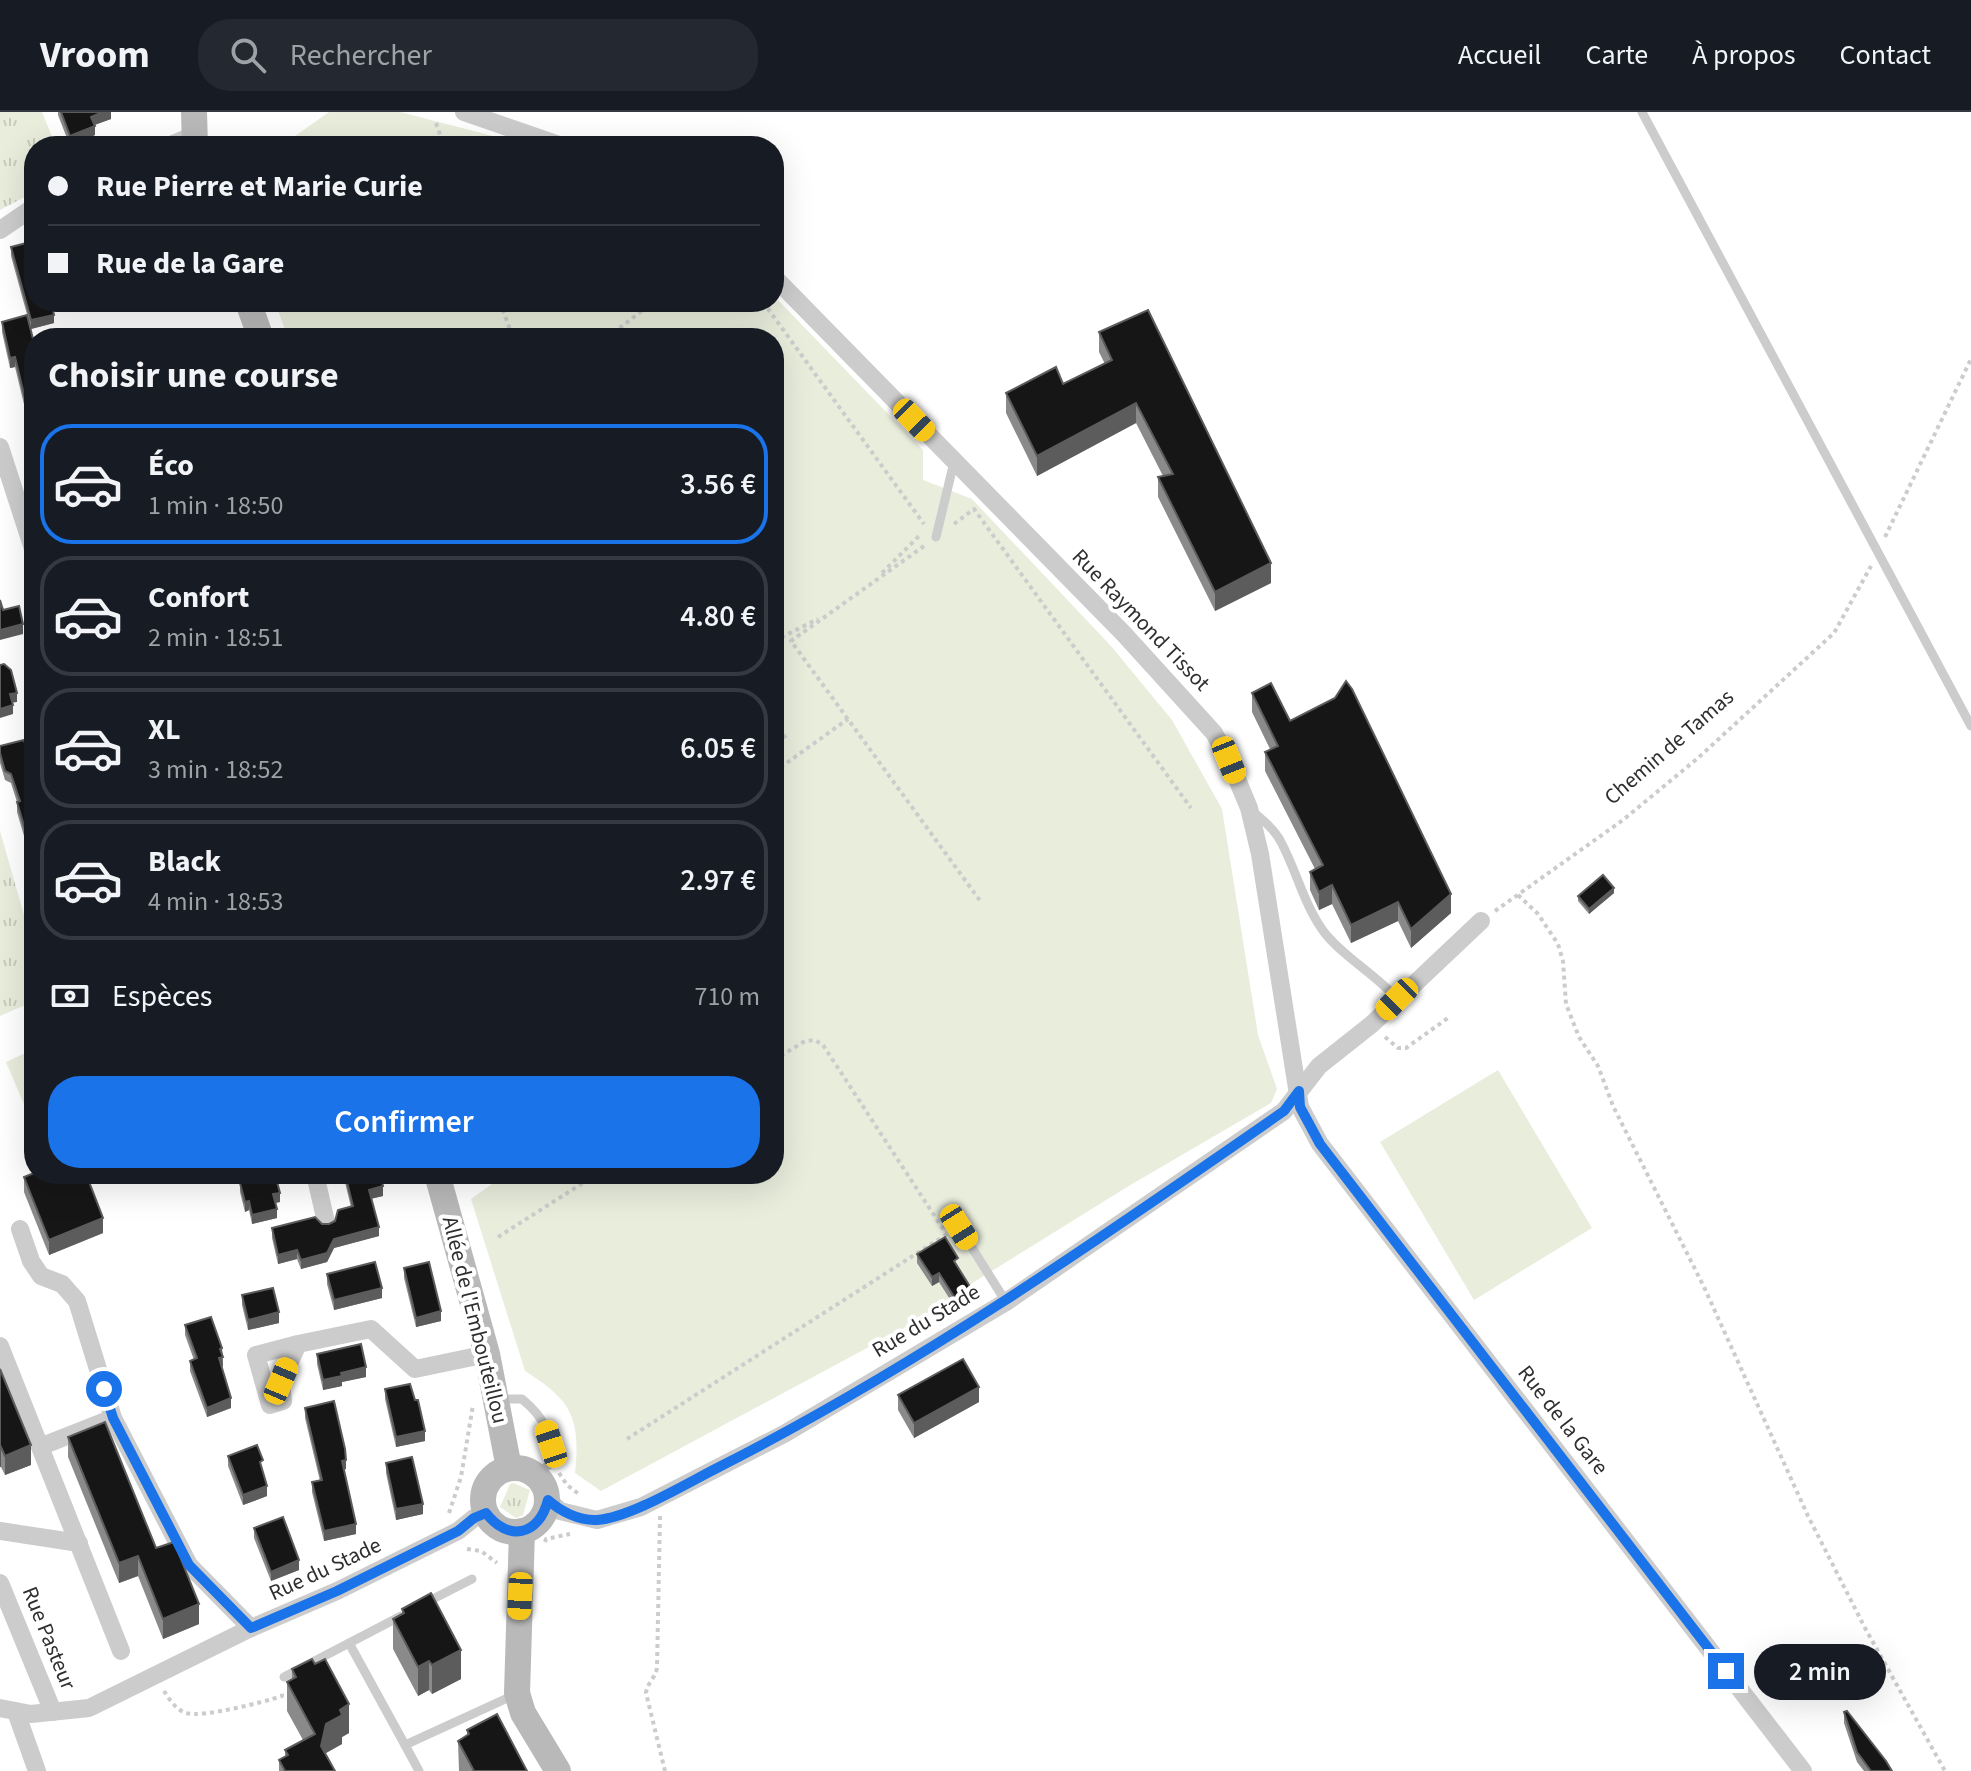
<!DOCTYPE html>
<html lang="fr">
<head>
<meta charset="utf-8">
<style>
  body { margin:0; font-family:"Source Sans 3",sans-serif; background:#242831; color:#f1f3f6; height:100vh; display:flex; flex-direction:column; font-size:30px; white-space:nowrap }
  * { box-sizing:border-box; margin:0 }
  p { font-size:26px; color:#9ea1a6 }
  .icon { flex:none; width:44px; height:44px; fill:none; stroke:currentColor; stroke-width:2; stroke-linecap:round; stroke-linejoin:round }
  .map { position:relative; flex:1; overflow:hidden }
  .drawer { position:absolute; left:24px; top:216px; width:760px; height:856px; display:flex; flex-direction:column; background:#171b24; border-radius:32px; box-shadow:0 8px 32px #0002 }
  .drawer>* { flex:none }
  .hud { position:absolute; left:24px; top:24px; width:760px; height:176px; border-radius:32px; box-shadow:0 8px 32px #0002; display:grid; align-content:center; height:176px; padding:0 24px; background:#171b24 }
  .end { position:absolute; width:36px; height:36px; margin:-18px; border:10px solid #1a73e8; background:#fff; box-shadow:0 0 0 4px #fff }
  .from { border-radius:50% }
  .bubble { position:absolute; height:56px; border-radius:28px; background:#171b24; box-shadow:0 8px 32px #0002; font-size:26px; font-weight:600; line-height:56px; text-align:center }
  .car { position:absolute; width:24px; height:48px; margin:-24px -12px; border-radius:10px; box-shadow:0 0 6px 2px #0007; background:linear-gradient(#f5c518 24%,#345 0 40%,#f5c518 0 76%,#345 0 86%,#f5c518 0) }
  .hud b { display:flex; align-items:center; gap:28px; height:76px; font-size:30px }
  .hud b+b { border-top:2px solid #363941 }
  .hud i { width:20px; height:20px; background:#f1f3f6 }
  ul { padding:0; list-style:none }
  li { display:flex; align-items:center; gap:24px; height:120px; margin:0 16px 12px; padding:0 8px; border:4px solid #363941; border-radius:32px }
  li div { flex:1 }
  li b { display:block; font-size:30px }
  li em { font-style:normal; font-weight:600 }
  li.active { border-color:#1a73e8 }
  li>.icon { width:72px; height:72px; stroke-width:1.5 }
  h2 { padding:0 24px; font-size:36px; line-height:96px }
  .pay { display:flex; align-items:center; gap:20px; height:88px; padding:0 24px; font-size:30px }
  .pay p { margin-inline-start:auto }
  .primary-button { display:flex; gap:16px; margin-top:auto; padding:16px 24px }
  .primary-button a { flex:1; height:92px; border-radius:32px; background:#1a73e8; color:#fff; font-size:32px; font-weight:600; line-height:92px; text-align:center }
  header { display:flex; align-items:center; gap:48px; box-sizing:border-box; height:112px; padding:0 40px; background:#171b24; border-bottom:2px solid #363941 }
  header strong { font-size:38px }
  nav { display:flex; gap:44px; margin-inline-start:auto; font-size:28px }
  .search { width:560px; height:72px; background:#242831; display:flex; align-items:center; gap:20px; box-sizing:border-box; padding:0 28px; border-radius:32px; color:#9ea1a6; font-size:30px }
  .map>svg:first-child { display:block }
  .grass { fill:url(#grass-tufts) }
  .pitch { fill:#e8eddc }
  .lines { fill:none; stroke-linecap:round; stroke-linejoin:round }
  .path { stroke:#ccc; stroke-width:4; stroke-dasharray:4 4; stroke-linecap:butt }
  .lane { stroke:#ccc; stroke-width:9 }
  .street { stroke:#ccc; stroke-width:18 }
  .secondary { stroke:#b9b9b9; stroke-width:26 }
  .wall { fill:#8a8a8a }
  .shaded-wall { fill:#5c5c5c }
  .building { fill:#161616; stroke:#5c5c5c; stroke-width:2 }
  .route { stroke:#1a73e8; stroke-width:10 }
  .labels { text-anchor:middle; dominant-baseline:central; stroke-width:8; stroke-linejoin:round; paint-order:stroke }
  .street-label { font-size:22px; fill:#2f2f2f; stroke:#fff }
</style>
</head>
<body>
<header>
<strong>Vroom</strong>
<div class="search"><svg class="icon" aria-label="search" viewBox="0 0 24 24"><circle cx="10" cy="10" r="6"/><path d="M15 15l6 6"/></svg>Rechercher</div>
<nav><a>Accueil</a><a>Carte</a><a>À propos</a><a>Contact</a></nav>
</header>
<div class="map">
<svg width="1971" height="1659" viewBox="0 0 1971 1659">
  <defs>
    <pattern id="grass-tufts" width="24" height="20" patternUnits="userSpaceOnUse" patternTransform="scale(2)"><rect width="24" height="20" fill="#e8eddc"/><path d="M3 7l-1-3M5 7V3M7 7l1-3M15 17l-1-3M17 17v-4M19 17l1-3" fill="none" stroke="#c7ccbd"/></pattern>
  </defs>
  <rect width="100%" height="100%" fill="#fff"/>
  <g class="grass">
    <polygon points="0,0 42,0 56,34 34,34 34,80 0,98"/>
    <polygon points="0,719 34,838 34,889 0,904"/>
    <polygon points="513,1371 530,1378 523,1403 516,1406 500,1395 510,1372"/>
  </g>
  <g class="pitch">
    <polygon points="329,0 400,0 493,24 518,34 281,34"/>
    <path d="M774,184l149,154v30l49,19 139,147 61,74 50,89 36,226 19,54 -6,14 -144,84 -161,100 8,14 -34,25 -8,-13 -331,178 -26,-18c6,-56 -4,-73 -50,-102l-54,-172 35,-25h268v-836h-486l-13,-36h499z"/>
    <polygon points="34,937 34,1016 6,950"/>
    <polygon points="1498,958 1592,1116 1474,1188 1380,1030"/>
  </g>
  <g class="lines">
    <g class="path">
      <polyline points="436,11 444,34"/>
      <polyline points="500,190 513,226"/>
      <polyline points="763,190 924,412"/>
      <polyline points="607,226 653,190"/>
      <polyline points="954,412 974,397 1191,696"/>
      <polyline points="1885,425 1971,247"/>
      <polyline points="924,434 791,529 981,790"/>
      <polyline points="882,461 921,422"/>
      <polyline points="774,529 818,507"/>
      <polyline points="774,610 788,629"/>
      <polyline points="774,660 848,607"/>
      <polyline points="1518,783 1538,802 1558,832 1563,849 1566,892 1579,925 1598,954 1613,994 1704,1175 1808,1404 1865,1516 1945,1659"/>
      <polyline points="1495,799 1623,708 1698,646 1834,521 1871,454"/>
      <polyline points="1385,925 1398,936 1406,936 1448,906"/>
      <polyline points="774,948 805,929 815,928 823,933 945,1120"/>
      <polyline points="498,1125 597,1062"/>
      <polyline points="627,1327 947,1122"/>
      <polyline points="559,1361 567,1373 580,1383"/>
      <polyline points="449,1401 461,1365 473,1293"/>
      <path d="M660,1404l-3,152c-2,11 -10,15 -11,25l19,78"/>
      <polyline points="545,1430 546,1427 570,1422"/>
      <polyline points="467,1437 481,1439 497,1451"/>
      <path d="M164,1579c5,8 12,19 22,22 16,5 78,-11 96,-17v-5"/>
    </g>
    <g class="lane">
      <polyline points="1642,0 1971,614"/>
      <polyline points="936,425 954,350"/>
      <path d="M1252,699c11,9 23,19 29,31 16,30 23,63 43,90 20,26 52,42 73,67"/>
      <polyline points="959,1115 1006,1190"/>
      <path d="M498,1287h24c24,20 30,35 27,66l-13,9"/>
      <polyline points="425,1491 472,1467"/>
      <polyline points="349,1531 405,1633 514,1583"/>
      <polyline points="284,1565 401,1504"/>
      <polyline points="405,1633 419,1659"/>
    </g>
    <g class="street">
      <polyline points="464,0 562,34"/>
      <polyline points="168,34 192,24"/>
      <polyline points="0,118 34,95"/>
      <polyline points="774,165 1124,522 1214,621 1229,648 1249,696 1260,742 1300,995 1320,1032 1803,1659"/>
      <polyline points="0,335 34,440"/>
      <polyline points="315,1062 326,1110"/>
      <polyline points="20,1117 31,1149 41,1164 62,1172 77,1189 113,1306 189,1453 251,1516"/>
      <polyline points="298,1232 281,1269 283,1289 270,1293 256,1243 298,1232 371,1217 415,1257 487,1242"/>
      <polyline points="0,1234 121,1539"/>
      <polyline points="42,1334 113,1306"/>
      <polyline points="548,1388 560,1399 597,1408 641,1395 784,1322 1006,1190 1284,999 1319,954 1372,912 1481,809"/>
      <polyline points="0,1419 79,1431"/>
      <polyline points="0,1471 53,1600"/>
      <polyline points="0,1596 31,1602 89,1596 251,1516 337,1479 458,1419 474,1406 486,1401"/>
      <polyline points="16,1600 37,1659"/>
    </g>
    <g class="secondary">
      <polyline points="194,0 195,34"/>
      <polyline points="248,190 261,226"/>
      <polyline points="437,1062 487,1242 509,1356"/>
      <circle cx="515" cy="1388" r="32"/>
      <polyline points="522,1419 517,1581 523,1601 558,1659"/>
    </g>
  </g>
  <g class="wall">
    <polygon points="58,0 111,0 111,7 95,13 95,23 70,34 58,3"/>
    <polygon points="11,135 54,211 31,217 11,144"/>
    <polygon points="2,210 34,231 34,312 29,313 15,255 10,256 2,220"/>
    <polygon points="1099,220 1271,471 1215,499 1158,385 1158,365 1163,364 1136,311 1037,364 1006,301 1006,281 1063,272 1105,252 1099,240"/>
    <polygon points="1252,581 1290,609 1451,801 1411,836 1398,809 1351,831 1332,792 1319,798 1310,778 1310,760 1315,757 1265,659 1265,640 1270,637 1252,600"/>
    <polygon points="0,634 26,635 34,646 34,776 29,758 29,748 31,748 17,700 17,690 11,671 5,668 0,651"/>
    <polygon points="1614,781 1589,802 1578,789 1578,784"/>
    <polygon points="244,1062 277,1062 280,1090 276,1091 277,1106 252,1112 249,1098 245,1100 240,1080 240,1071 246,1070"/>
    <polygon points="343,1062 380,1062 383,1084 371,1087 379,1124 334,1136 327,1150 301,1157 297,1147 278,1152 272,1126 272,1116 329,1112 351,1095"/>
    <polygon points="24,1065 103,1121 49,1143 24,1080"/>
    <polygon points="917,1142 958,1155 974,1189 958,1200 939,1170 932,1174 917,1151"/>
    <polygon points="404,1156 441,1209 416,1215 404,1166"/>
    <polygon points="327,1162 382,1186 334,1198 327,1172"/>
    <polygon points="242,1183 279,1211 248,1218 242,1193"/>
    <polygon points="185,1213 222,1236 223,1254 221,1255 231,1296 207,1305 190,1259 190,1249 194,1248 185,1223"/>
    <polygon points="317,1242 366,1265 342,1270 342,1274 323,1278 317,1252"/>
    <polygon points="0,1257 31,1353 5,1363 1,1355"/>
    <polygon points="385,1277 425,1329 396,1335 385,1287"/>
    <polygon points="898,1283 979,1290 914,1326 898,1298"/>
    <polygon points="305,1296 346,1357 344,1358 356,1422 324,1429 312,1380 312,1370 320,1369 305,1306"/>
    <polygon points="68,1325 156,1436 199,1512 163,1527 138,1464 119,1471 68,1345"/>
    <polygon points="228,1344 267,1384 243,1393 228,1354"/>
    <polygon points="386,1351 423,1402 396,1408 386,1361"/>
    <polygon points="254,1416 299,1458 271,1469 254,1426"/>
    <polygon points="402,1497 461,1567 432,1582 429,1578 418,1584 393,1537 393,1507 402,1503"/>
    <polygon points="292,1557 349,1621 342,1625 342,1632 326,1641 326,1643 335,1659 279,1659 279,1648 285,1644 285,1638 303,1628 287,1599 287,1570 292,1567"/>
    <polygon points="1844,1600 1892,1659 1864,1659 1857,1650 1844,1611"/>
    <polygon points="467,1618 527,1659 459,1659 458,1629 467,1624"/>
  </g>
  <g class="shaded-wall">
    <polygon points="103,0 111,0 111,7 91,14 91,5"/>
    <polygon points="95,14 95,23 70,34 70,24"/>
    <polygon points="121,190 135,190 121,195"/>
    <polygon points="54,203 54,211 31,217 31,208"/>
    <polygon points="15,245 15,255 10,256 10,246"/>
    <polygon points="1136,291 1136,311 1037,364 1037,344"/>
    <polygon points="34,302 34,312 29,313 29,303"/>
    <polygon points="1271,451 1271,471 1215,499 1215,480"/>
    <polygon points="23,512 23,522 0,528 0,518"/>
    <polygon points="17,581 17,590 10,591 10,582"/>
    <polygon points="13,593 13,602 0,606 0,597"/>
    <polygon points="1332,773 1332,792 1319,798 1319,780"/>
    <polygon points="1614,776 1614,781 1589,802 1589,797"/>
    <polygon points="1451,782 1451,801 1411,836 1411,817"/>
    <polygon points="1398,790 1398,809 1351,831 1351,813"/>
    <polygon points="383,1074 383,1084 369,1087 369,1078"/>
    <polygon points="280,1081 280,1090 273,1091 273,1082"/>
    <polygon points="249,1089 249,1098 245,1100 245,1090"/>
    <polygon points="277,1097 277,1106 252,1112 252,1103"/>
    <polygon points="103,1106 103,1121 49,1143 49,1128"/>
    <polygon points="379,1115 379,1124 334,1136 327,1150 301,1157 301,1148 334,1127"/>
    <polygon points="297,1138 297,1147 278,1152 278,1143"/>
    <polygon points="939,1161 939,1170 932,1174 932,1165"/>
    <polygon points="382,1176 382,1186 334,1198 334,1188"/>
    <polygon points="974,1181 974,1189 958,1200 958,1191"/>
    <polygon points="441,1199 441,1209 416,1215 416,1206"/>
    <polygon points="279,1200 279,1211 248,1218 248,1208"/>
    <polygon points="222,1236 223,1254 219,1256 220,1237"/>
    <polygon points="366,1255 366,1265 342,1270 342,1274 323,1278 323,1268 341,1261"/>
    <polygon points="979,1275 979,1290 914,1326 914,1311"/>
    <polygon points="231,1286 231,1296 207,1305 207,1296"/>
    <polygon points="425,1319 425,1329 396,1335 396,1325"/>
    <polygon points="31,1333 31,1353 5,1363 5,1344"/>
    <polygon points="1,1335 1,1355 0,1355 0,1336"/>
    <polygon points="346,1348 346,1357 342,1358 342,1349"/>
    <polygon points="267,1374 267,1384 243,1393 243,1383"/>
    <polygon points="423,1392 423,1402 396,1408 396,1397"/>
    <polygon points="356,1412 356,1422 324,1429 324,1419"/>
    <polygon points="138,1444 138,1464 119,1471 119,1451"/>
    <polygon points="299,1448 299,1458 271,1469 271,1460"/>
    <polygon points="199,1492 199,1512 163,1527 163,1507"/>
    <polygon points="461,1538 461,1567 432,1582 432,1553"/>
    <polygon points="429,1549 429,1578 418,1584 418,1555"/>
    <polygon points="349,1592 349,1621 342,1625 342,1632 326,1641 322,1659 321,1634 326,1612 340,1598"/>
  </g>
  <g class="building">
    <polygon points="61,0 103,0 91,5 95,14 70,24"/>
    <polygon points="34,129 34,190 51,190 54,203 31,208 11,135"/>
    <polygon points="1148,198 1271,451 1215,480 1158,365 1173,362 1136,291 1037,344 1006,281 1056,255 1063,272 1112,248 1099,220"/>
    <polygon points="27,203 34,231 34,302 29,303 15,245 10,246 2,210"/>
    <polygon points="0,488 3,498 19,494 23,512 0,518"/>
    <polygon points="4,552 11,558 17,581 10,582 13,593 0,597 0,553"/>
    <polygon points="1346,569 1352,577 1451,782 1411,817 1398,790 1351,813 1332,773 1319,780 1310,760 1323,753 1265,640 1278,634 1252,581 1271,571 1290,609 1335,586"/>
    <polygon points="24,628 26,635 32,641 34,646 34,766 29,748 34,747 17,690 20,689 11,662 5,659 0,641 0,634"/>
    <polygon points="1603,763 1614,776 1589,797 1578,784"/>
    <polygon points="34,1061 34,1062 86,1062 103,1106 49,1128 24,1065"/>
    <polygon points="246,1062 277,1062 279,1069 277,1070 280,1081 273,1082 277,1097 252,1103 249,1089 245,1090 240,1071 248,1069"/>
    <polygon points="345,1062 380,1062 383,1074 369,1078 379,1115 334,1127 327,1141 301,1148 297,1138 278,1143 272,1116 315,1105 322,1112 329,1112 335,1109 338,1098 353,1094"/>
    <polygon points="945,1125 958,1146 954,1149 974,1181 958,1191 939,1161 932,1165 917,1142"/>
    <polygon points="375,1150 382,1176 334,1188 327,1162"/>
    <polygon points="429,1150 441,1199 416,1206 404,1156"/>
    <polygon points="273,1176 279,1200 248,1208 242,1183"/>
    <polygon points="211,1205 222,1236 220,1237 223,1245 219,1246 231,1286 207,1296 190,1249 197,1246 185,1213"/>
    <polygon points="361,1232 366,1255 341,1261 342,1264 323,1268 317,1242"/>
    <polygon points="963,1247 979,1275 914,1311 898,1283"/>
    <polygon points="0,1257 31,1333 5,1344 1,1335 0,1336"/>
    <polygon points="410,1272 415,1288 418,1288 425,1319 396,1325 385,1277"/>
    <polygon points="334,1289 345,1337 346,1348 342,1349 356,1412 324,1419 312,1370 322,1368 305,1296"/>
    <polygon points="105,1310 156,1436 174,1430 199,1492 163,1507 138,1444 119,1451 68,1325"/>
    <polygon points="257,1333 263,1348 260,1350 267,1374 243,1383 228,1344"/>
    <polygon points="412,1345 423,1392 396,1397 386,1351"/>
    <polygon points="283,1405 299,1448 271,1460 254,1416"/>
    <polygon points="431,1481 461,1538 432,1553 429,1549 418,1555 393,1507 404,1501 402,1497"/>
    <polygon points="312,1547 315,1552 325,1547 349,1592 340,1598 342,1603 326,1612 321,1634 335,1659 285,1659 279,1648 288,1643 285,1638 315,1622 287,1570 296,1565 292,1557"/>
    <polygon points="1847,1599 1886,1649 1892,1659 1871,1659 1857,1640 1844,1600"/>
    <polygon points="497,1602 527,1659 474,1659 458,1629 469,1622 467,1618"/>
  </g>
  <g class="lines">
    <path class="route" d="M104,1277l9,29 76,147 62,63 86,-37 121,-60 16,-13 12,-5c22,29 53,23 62,-13 12,11 31,21 49,20 33,-2 92,-38 122,-53 199,-101 382,-229 565,-356l15,-20 1,16 20,37 406,527"/>
  </g>
  <g class="labels">
    <g class="street-label">
      <text transform="translate(1141 508) rotate(46)">Rue Raymond Tissot</text>
      <text transform="translate(1669 635) rotate(-41)">Chemin de Tamas</text>
      <text transform="translate(475 1208) rotate(76)">Allée de l'Embouteillou</text>
      <text transform="translate(926 1209) rotate(-31)">Rue du Stade</text>
      <text transform="translate(1563 1308) rotate(52)">Rue de la Gare</text>
      <text transform="translate(325 1457) rotate(-25)">Rue du Stade</text>
      <text transform="translate(49 1526) rotate(68)">Rue Pasteur</text>
    </g>
  </g>
</svg>
<i class="end from" style="left:104px;top:1277px"></i>
<i class="end" style="left:1726px;top:1559px"></i>
<div class="bubble" style="left:1754px;top:1532px;width:132px">2 min</div>
<i class="car" style="left:914px;top:308px;rotate:136deg"></i>
<i class="car" style="left:1229px;top:648px;rotate:158deg"></i>
<i class="car" style="left:1397px;top:887px;rotate:225deg"></i>
<i class="car" style="left:959px;top:1115px;rotate:148deg"></i>
<i class="car" style="left:281px;top:1269px;rotate:23deg"></i>
<i class="car" style="left:551px;top:1332px;rotate:342deg"></i>
<i class="car" style="left:520px;top:1484px;rotate:183deg"></i>
<div class="hud">
<b><i class="from"></i>Rue Pierre et Marie Curie</b>
<b><i></i>Rue de la Gare</b>
</div>
<section class="drawer">
<h2>Choisir une course</h2>
<ul>
<li class="active"><svg class="icon" aria-label="car" viewBox="0 0 24 24"><path d="M5 17H2v-5l4-1 3-4h7l3 4 3 1v5h-3M9 17h6M6 11h13"/><circle cx="7" cy="17" r="2"/><circle cx="17" cy="17" r="2"/></svg><div><b>Éco</b><p>1 min · 18:50</p></div><em>3.56 €</em></li>
<li><svg class="icon" aria-label="car" viewBox="0 0 24 24"><path d="M5 17H2v-5l4-1 3-4h7l3 4 3 1v5h-3M9 17h6M6 11h13"/><circle cx="7" cy="17" r="2"/><circle cx="17" cy="17" r="2"/></svg><div><b>Confort</b><p>2 min · 18:51</p></div><em>4.80 €</em></li>
<li><svg class="icon" aria-label="car" viewBox="0 0 24 24"><path d="M5 17H2v-5l4-1 3-4h7l3 4 3 1v5h-3M9 17h6M6 11h13"/><circle cx="7" cy="17" r="2"/><circle cx="17" cy="17" r="2"/></svg><div><b>XL</b><p>3 min · 18:52</p></div><em>6.05 €</em></li>
<li><svg class="icon" aria-label="car" viewBox="0 0 24 24"><path d="M5 17H2v-5l4-1 3-4h7l3 4 3 1v5h-3M9 17h6M6 11h13"/><circle cx="7" cy="17" r="2"/><circle cx="17" cy="17" r="2"/></svg><div><b>Black</b><p>4 min · 18:53</p></div><em>2.97 €</em></li>
</ul>
<div class="pay"><svg class="icon" aria-label="cash" viewBox="0 0 24 24"><path d="M3 7h18v10H3z"/><circle cx="12" cy="12" r="2"/></svg>Espèces<p>710 m</p></div>
<div class="primary-button"><a>Confirmer</a></div>
</section>
</div>
</body>
</html>
